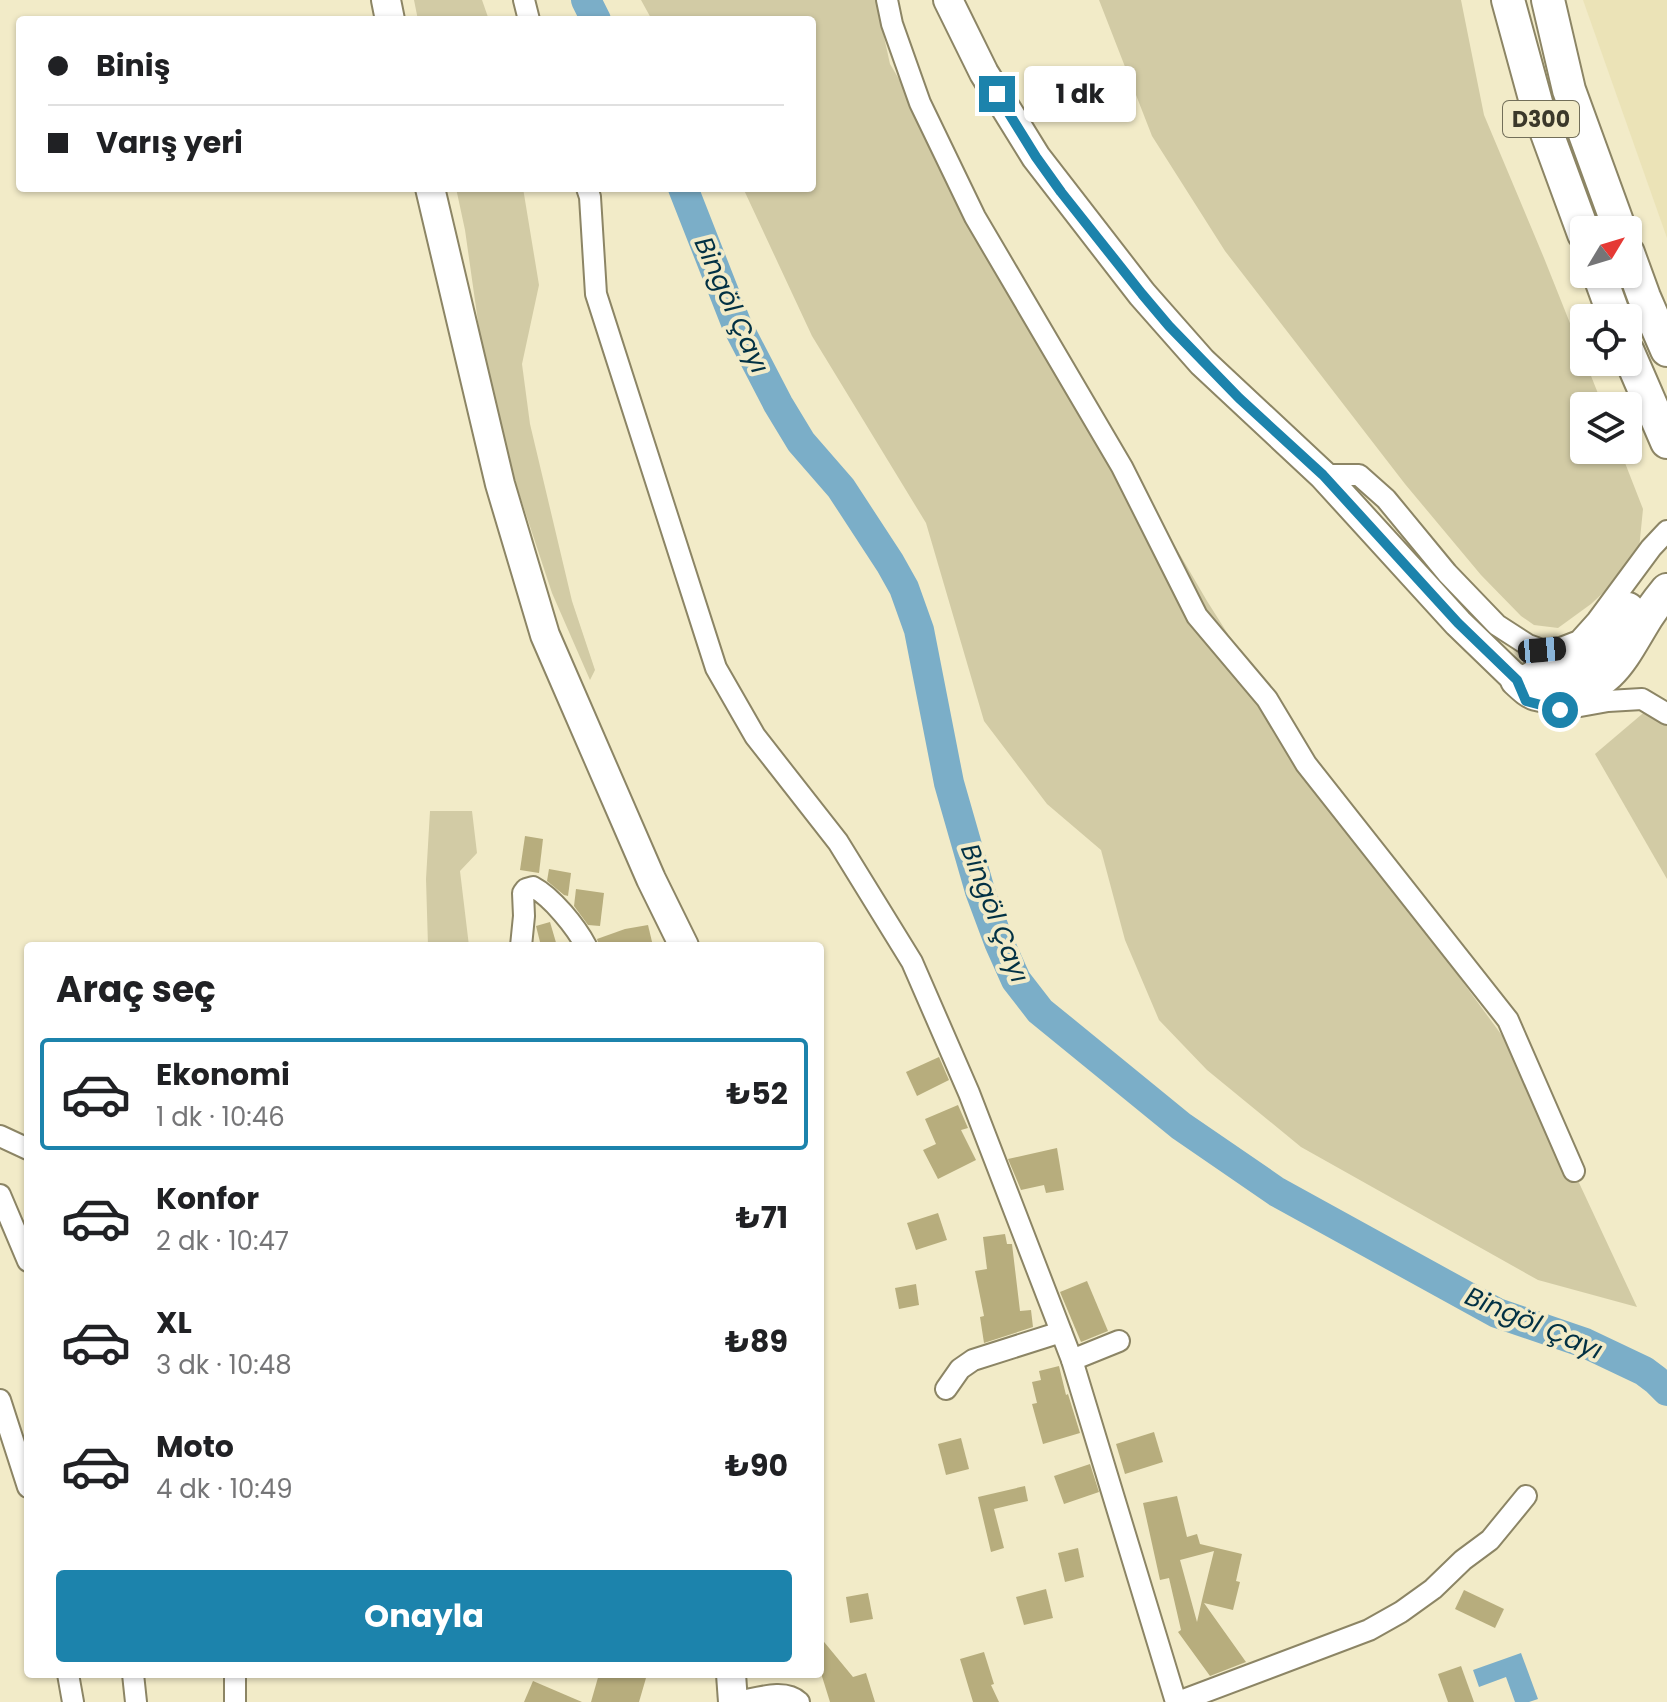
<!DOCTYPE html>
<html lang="tr">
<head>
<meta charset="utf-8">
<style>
  body { margin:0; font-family:Poppins,sans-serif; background:#f2f2f2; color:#202124; height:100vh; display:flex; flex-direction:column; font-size:30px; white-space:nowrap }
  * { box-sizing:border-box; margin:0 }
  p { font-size:26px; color:#757577 }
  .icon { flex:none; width:44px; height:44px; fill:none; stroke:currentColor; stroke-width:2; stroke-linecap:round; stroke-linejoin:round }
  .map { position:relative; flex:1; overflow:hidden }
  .sheet { position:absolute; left:24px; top:942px; width:800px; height:736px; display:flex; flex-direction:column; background:#fff; border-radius:8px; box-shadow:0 2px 6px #0004 }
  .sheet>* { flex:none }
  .guide { position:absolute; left:16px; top:16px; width:800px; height:176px; border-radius:8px; box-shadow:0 2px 6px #0004; display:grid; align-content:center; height:176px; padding:0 32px; background:#fff }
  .needle { width:52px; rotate:52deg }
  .tools { position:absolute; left:1570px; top:216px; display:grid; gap:16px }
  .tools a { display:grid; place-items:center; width:72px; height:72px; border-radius:8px; background:#fff; box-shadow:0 2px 6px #0004; font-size:40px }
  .end { position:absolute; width:36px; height:36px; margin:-18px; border:10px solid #1c83ac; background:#fff; box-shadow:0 0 0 4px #fff }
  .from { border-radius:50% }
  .bubble { position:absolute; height:56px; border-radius:8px; background:#fff; box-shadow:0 2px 6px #0004; font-size:26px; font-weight:700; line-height:56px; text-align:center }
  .car { position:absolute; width:24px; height:48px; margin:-24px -12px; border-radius:10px; box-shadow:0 0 6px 2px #0007; background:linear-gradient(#222 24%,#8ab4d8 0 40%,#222 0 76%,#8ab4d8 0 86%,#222 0) }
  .guide b { display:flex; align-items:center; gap:28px; height:76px; font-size:30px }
  .guide b+b { border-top:2px solid #e0e0e0 }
  .guide i { width:20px; height:20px; background:#202124 }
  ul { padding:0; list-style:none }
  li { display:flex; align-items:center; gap:24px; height:112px; margin:0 16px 12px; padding:0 16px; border:4px solid transparent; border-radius:8px }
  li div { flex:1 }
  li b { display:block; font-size:30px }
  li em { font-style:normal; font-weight:700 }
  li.on { border-color:#1c83ac }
  li>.icon { width:72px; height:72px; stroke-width:1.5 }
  h2 { padding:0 32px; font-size:36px; line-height:96px }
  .button { display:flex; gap:16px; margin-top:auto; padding:16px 32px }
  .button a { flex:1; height:92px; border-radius:8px; background:#1c83ac; color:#fff; font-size:32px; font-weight:700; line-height:92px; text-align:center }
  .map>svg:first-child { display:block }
  .built { fill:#ebe3b7 }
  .green { fill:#d2cba5 }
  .water { fill:#7baec8 }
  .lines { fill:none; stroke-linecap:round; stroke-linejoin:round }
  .river { stroke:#7baec8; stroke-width:30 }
  .building { fill:#b7ad7d; fill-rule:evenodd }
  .minor-casing { stroke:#8c8565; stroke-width:24 }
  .secondary-casing { stroke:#8c8565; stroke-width:32 }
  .trunk-casing { stroke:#8c8565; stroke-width:36 }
  .minor { stroke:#fff; stroke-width:20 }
  .secondary { stroke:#fff; stroke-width:28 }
  .trunk { stroke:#fff; stroke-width:32 }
  .route { stroke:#1c83ac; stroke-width:10 }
  .labels { text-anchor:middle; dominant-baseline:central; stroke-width:8; stroke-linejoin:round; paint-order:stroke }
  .shield { fill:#f2ebc8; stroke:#726e59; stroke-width:2 }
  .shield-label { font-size:22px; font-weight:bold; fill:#3b382a }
  .water-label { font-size:26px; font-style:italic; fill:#023144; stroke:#f2ebc8 }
</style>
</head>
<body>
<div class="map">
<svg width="1667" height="1702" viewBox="0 0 1667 1702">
  <rect width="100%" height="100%" fill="#f2ebc8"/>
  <polygon class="built" points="1583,0 1667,0 1667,238"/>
  <g class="green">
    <polygon points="414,0 482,0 489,20 418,20"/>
    <polygon points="641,0 876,0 890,64 1046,325 1207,601 1321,781 1383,873 1525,1067 1637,1307 1538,1280 1301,1147 1207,1070 1159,1020 1125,940 1101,850 1047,804 984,721 926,523 812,336 743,188 812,188 812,20 652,20"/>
    <polygon points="1099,0 1461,0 1484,115 1544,258 1603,406 1584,406 1584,450 1620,450 1643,509 1639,549 1630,568 1591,604 1558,628 1534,625 1521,616 1481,575 1405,484 1225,251 1152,136"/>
    <polygon points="456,188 523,188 539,285 522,364 530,424 572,601 595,670 590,680 552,593 512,472 486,378 465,230"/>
    <polygon points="1648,709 1667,726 1667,879 1595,754"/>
    <polygon points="430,811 472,811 477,853 460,871 469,946 428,946 426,879"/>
  </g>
  <polygon class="water" points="1521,1653 1538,1699 1529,1702 1515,1702 1506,1677 1479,1687 1473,1670"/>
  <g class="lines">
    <g class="river">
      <polyline points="586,0 596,20"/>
      <polyline points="683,188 736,323 778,404 801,442 841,488 890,563 904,588 919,630 949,783 980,891 999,942 1016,980 1040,1011 1181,1126 1277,1192 1497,1313 1585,1343 1644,1371 1656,1380 1667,1391"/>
    </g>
  </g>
  <g class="building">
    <polygon points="525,836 543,839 539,873 520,870"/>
    <polygon points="549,869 571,873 568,896 564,895 547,881"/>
    <polygon points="576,889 604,893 600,926 588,925 574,906"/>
    <polygon points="550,922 557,946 541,946 536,926"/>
    <polygon points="648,925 653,946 599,946 597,939 625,929"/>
    <polygon points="939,1057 949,1080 917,1096 906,1072"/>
    <polygon points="958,1105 968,1128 961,1130 976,1160 938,1179 923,1150 936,1144 925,1119"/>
    <polygon points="1057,1148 1064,1190 1046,1193 1044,1185 1021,1190 1008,1159"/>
    <polygon points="938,1213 947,1240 916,1250 907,1223"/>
    <polygon points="1005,1234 1007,1244 1012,1244 1020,1311 1031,1310 1033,1327 984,1343 980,1317 984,1316 975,1271 987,1269 983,1237"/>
    <polygon points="1087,1281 1108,1331 1081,1342 1060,1292"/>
    <polygon points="916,1284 919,1305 899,1309 895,1288"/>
    <polygon points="1059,1366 1066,1395 1068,1394 1080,1433 1043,1444 1032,1404 1037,1403 1032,1382 1041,1380 1039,1371"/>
    <polygon points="1154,1432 1163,1462 1125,1474 1116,1444"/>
    <polygon points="961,1438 969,1469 946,1475 938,1444"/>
    <polygon points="1090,1464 1099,1492 1064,1504 1054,1476"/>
    <polygon points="1025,1486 1028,1501 994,1509 1004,1548 991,1552 978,1497"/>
    <path d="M1177,1496l10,41 10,-3 3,10 42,10 -6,27 4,1 -7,28 -29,-7 42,59 -36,14 -32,-44 3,-2 -12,-52 -9,2 -17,-77zM1214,1551l-12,49 -5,22 -17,-62z"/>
    <polygon points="1078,1548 1084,1577 1065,1582 1058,1553"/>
    <polygon points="1046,1589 1053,1618 1024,1625 1016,1597"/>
    <polygon points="1464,1590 1504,1609 1495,1628 1455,1609"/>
    <polygon points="868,1593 873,1619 850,1623 846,1597"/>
    <polygon points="820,1637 853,1677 866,1673 875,1702 830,1702 820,1670"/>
    <polygon points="984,1652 994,1684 991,1685 999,1702 973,1702 960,1659"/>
    <polygon points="1461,1666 1474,1702 1448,1702 1438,1674"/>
    <polygon points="599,1674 633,1674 646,1678 639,1702 591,1702"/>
    <polygon points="533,1681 582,1702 524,1702"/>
  </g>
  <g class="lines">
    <g class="minor-casing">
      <g id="minor">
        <polyline points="524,0 529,20"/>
        <polyline points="887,0 892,24 920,103 975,217 1122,467 1197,616 1267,699 1306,764 1508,1020 1574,1171"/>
        <polyline points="587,188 590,197 596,294 716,668 755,736 838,842 912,962 969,1093 1072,1360 1176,1702"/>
        <polyline points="1323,475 1359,475 1386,499 1447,573 1497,625 1528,645 1542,650 1561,648 1579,641 1597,621 1651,548 1667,531"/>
        <polyline points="1558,710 1608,701 1642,699 1667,714"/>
        <path d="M521,946l3,-30 -1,-23 3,-4 7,-2c19,10 43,40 53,59"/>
        <polyline points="0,1136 28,1149"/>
        <polyline points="0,1195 28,1261"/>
        <polyline points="1072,1360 1119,1341"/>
        <polyline points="946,1389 960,1369 973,1360 1061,1332"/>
        <polyline points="0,1400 28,1487"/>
        <polyline points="68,1674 73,1702"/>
        <polyline points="133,1674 136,1702"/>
        <polyline points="235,1674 235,1702"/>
        <path d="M737,1702c19,-3 47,-14 62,0"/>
        <polyline points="1178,1702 1369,1630 1401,1612 1433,1589 1463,1560 1490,1540 1526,1496"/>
      </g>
    </g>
    <g class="secondary-casing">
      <g id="secondary">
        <polyline points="386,0 390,20"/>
        <polyline points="948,0 984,73 1036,157 1142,294 1202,362 1323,475 1458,623 1517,680"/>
        <polyline points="430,188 500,484 545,635 651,879 684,946"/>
        <polyline points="731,1674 733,1702"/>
      </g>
    </g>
    <g class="trunk-casing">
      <g id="trunk">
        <polyline points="1508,0 1537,106 1584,234"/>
        <polyline points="1548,0 1569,90 1620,230"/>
        <polyline points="1628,253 1644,297 1667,350"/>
        <polyline points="1599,274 1615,318"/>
        <polyline points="1628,352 1667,442"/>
        <polyline points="1532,678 1566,672 1585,664 1610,639 1621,616 1628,609"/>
        <path d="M1517,680c17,16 20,17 44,14 47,-6 59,-32 81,-69 7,-12 16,-24 25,-35"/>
      </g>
    </g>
    <use href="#minor" class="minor"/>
    <use href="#secondary" class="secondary"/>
    <use href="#trunk" class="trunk"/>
  </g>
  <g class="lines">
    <polyline class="route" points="997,94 1036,157 1061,192 1142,294 1169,326 1239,398 1323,475 1458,623 1517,680 1526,701 1560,710"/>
  </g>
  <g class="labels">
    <rect class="shield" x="1503" y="101" width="76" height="36" rx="6"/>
    <g class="shield-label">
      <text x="1541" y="119">D300</text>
    </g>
    <g class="water-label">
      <text transform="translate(732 305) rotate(66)">Bingöl Çayı</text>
      <text transform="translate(995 913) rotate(69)">Bingöl Çayı</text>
      <text transform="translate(1534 1323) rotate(23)">Bingöl Çayı</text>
    </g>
  </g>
</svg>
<div class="tools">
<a><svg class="needle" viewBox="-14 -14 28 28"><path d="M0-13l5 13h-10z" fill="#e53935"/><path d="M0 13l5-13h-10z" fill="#757577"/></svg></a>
<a><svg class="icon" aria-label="locate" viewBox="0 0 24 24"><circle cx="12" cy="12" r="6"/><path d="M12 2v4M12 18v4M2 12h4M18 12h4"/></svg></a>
<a><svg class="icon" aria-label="layers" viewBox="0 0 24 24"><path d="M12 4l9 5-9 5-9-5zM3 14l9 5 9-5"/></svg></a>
</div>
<i class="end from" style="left:1560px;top:710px"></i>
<i class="end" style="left:997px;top:94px"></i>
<div class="bubble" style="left:1024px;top:66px;width:112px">1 dk</div>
<i class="car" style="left:1542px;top:650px;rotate:85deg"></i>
<div class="guide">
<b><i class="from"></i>Biniş</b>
<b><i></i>Varış yeri</b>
</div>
<section class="sheet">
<h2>Araç seç</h2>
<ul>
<li class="on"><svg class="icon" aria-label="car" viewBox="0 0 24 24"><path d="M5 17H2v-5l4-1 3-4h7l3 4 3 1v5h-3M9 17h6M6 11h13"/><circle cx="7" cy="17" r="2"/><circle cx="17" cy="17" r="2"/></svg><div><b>Ekonomi</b><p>1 dk · 10:46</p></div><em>₺52</em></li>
<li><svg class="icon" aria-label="car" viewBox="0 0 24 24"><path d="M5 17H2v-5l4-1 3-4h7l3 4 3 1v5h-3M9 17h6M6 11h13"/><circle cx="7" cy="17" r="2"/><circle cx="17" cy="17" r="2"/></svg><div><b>Konfor</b><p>2 dk · 10:47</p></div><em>₺71</em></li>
<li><svg class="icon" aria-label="car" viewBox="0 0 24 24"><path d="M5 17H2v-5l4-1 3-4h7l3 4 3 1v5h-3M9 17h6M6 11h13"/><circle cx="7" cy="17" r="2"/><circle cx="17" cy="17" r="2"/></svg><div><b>XL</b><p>3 dk · 10:48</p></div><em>₺89</em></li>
<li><svg class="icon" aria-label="car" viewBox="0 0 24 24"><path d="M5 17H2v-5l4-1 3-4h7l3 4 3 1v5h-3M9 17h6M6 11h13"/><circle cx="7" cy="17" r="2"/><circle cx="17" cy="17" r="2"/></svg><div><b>Moto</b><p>4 dk · 10:49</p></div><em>₺90</em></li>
</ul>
<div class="button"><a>Onayla</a></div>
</section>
</div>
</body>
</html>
